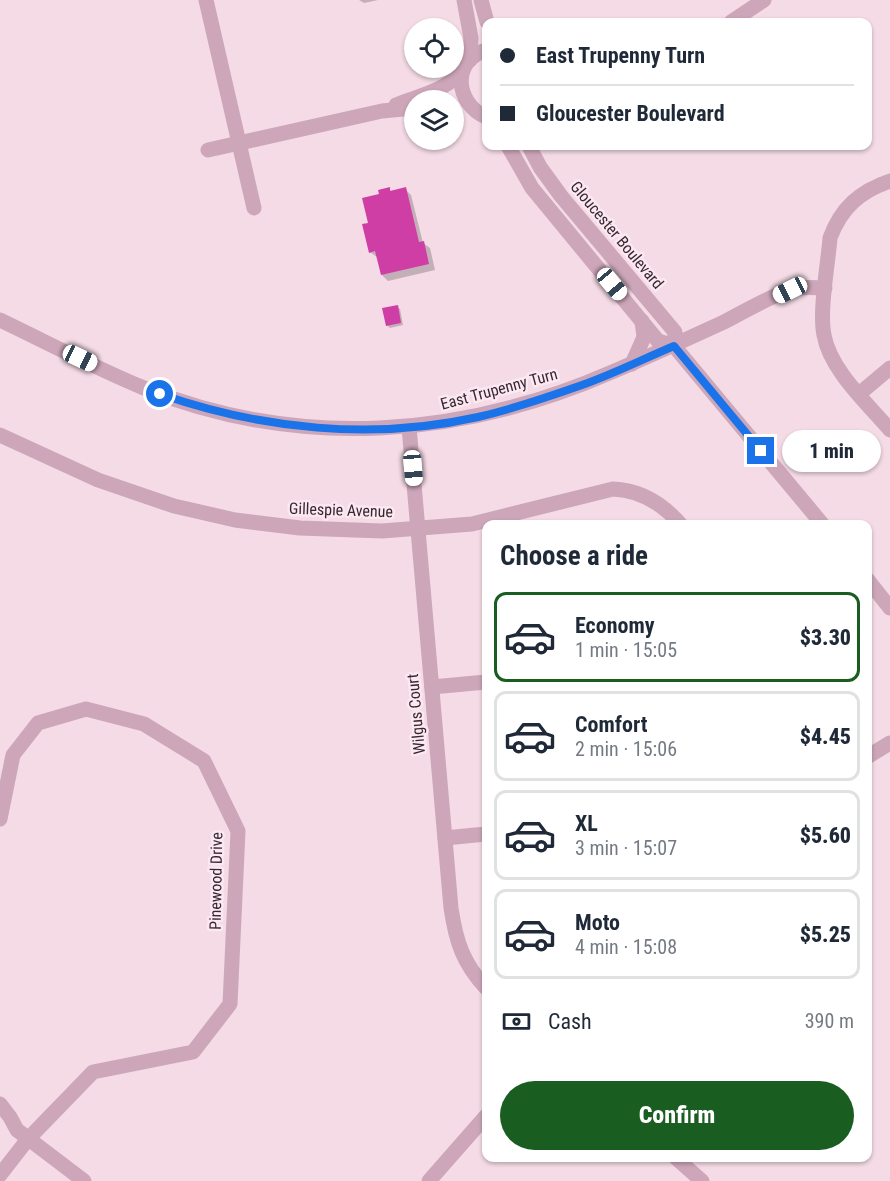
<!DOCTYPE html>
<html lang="en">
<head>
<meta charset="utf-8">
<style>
  body { margin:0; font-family:"Roboto Condensed",sans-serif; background:#f2f2f3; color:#1f2937; height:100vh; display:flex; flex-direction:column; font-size:22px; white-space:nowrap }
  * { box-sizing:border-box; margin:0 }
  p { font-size:20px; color:#747a83 }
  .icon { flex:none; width:33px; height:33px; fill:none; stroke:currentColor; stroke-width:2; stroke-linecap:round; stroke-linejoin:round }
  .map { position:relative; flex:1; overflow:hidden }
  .sheet { position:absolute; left:482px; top:520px; width:390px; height:642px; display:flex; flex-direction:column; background:#fff; border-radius:12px; box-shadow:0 2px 4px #0004 }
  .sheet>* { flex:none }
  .guide { position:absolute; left:482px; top:18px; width:390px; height:132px; border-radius:12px; box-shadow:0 2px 4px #0004; display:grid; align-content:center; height:132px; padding:0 18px; background:#fff }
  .controls { position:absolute; left:404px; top:18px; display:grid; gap:12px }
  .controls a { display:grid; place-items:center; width:60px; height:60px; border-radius:50%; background:#fff; box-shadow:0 2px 4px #0004; font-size:30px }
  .end { position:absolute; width:27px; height:27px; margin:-14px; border:8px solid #1a73e8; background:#fff; box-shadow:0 0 0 3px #fff }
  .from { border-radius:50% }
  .bubble { position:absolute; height:42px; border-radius:21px; background:#fff; box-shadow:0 2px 4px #0004; font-size:20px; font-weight:800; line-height:42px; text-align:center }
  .car { position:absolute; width:18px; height:36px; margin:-18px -9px; border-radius:8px; box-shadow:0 0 4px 2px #0007; background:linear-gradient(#fff 24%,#345 0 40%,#fff 0 76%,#345 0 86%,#fff 0) }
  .guide b { display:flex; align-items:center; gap:21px; height:57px; font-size:22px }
  .guide b+b { border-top:2px solid #e0e1e3 }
  .guide i { width:15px; height:15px; background:#1f2937 }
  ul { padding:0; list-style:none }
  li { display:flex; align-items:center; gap:18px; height:90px; margin:0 12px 9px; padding:0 6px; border:3px solid #e0e1e3; border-radius:12px }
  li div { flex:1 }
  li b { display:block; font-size:22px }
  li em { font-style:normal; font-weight:800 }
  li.selected { border-color:#1a5d21 }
  li>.icon { width:54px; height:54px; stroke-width:1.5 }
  h2 { padding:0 18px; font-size:27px; line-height:72px }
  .pay { display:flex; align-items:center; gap:15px; height:66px; padding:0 18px; font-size:22px }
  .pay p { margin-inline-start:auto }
  .action { display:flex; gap:12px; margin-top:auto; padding:12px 18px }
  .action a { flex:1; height:69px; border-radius:36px; background:#1a5d21; color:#fff; font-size:24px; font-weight:800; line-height:69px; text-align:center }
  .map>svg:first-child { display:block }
  .shadow { fill:#0003 }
  .building { fill:#cf3ea4 }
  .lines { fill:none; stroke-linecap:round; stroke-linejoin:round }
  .minor { stroke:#cda6b9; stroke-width:15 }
  .route { stroke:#1a73e8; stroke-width:8 }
  .labels { text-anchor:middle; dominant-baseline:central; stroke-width:5; stroke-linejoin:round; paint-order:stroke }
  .street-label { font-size:16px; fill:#382732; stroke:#fbe8f0 }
</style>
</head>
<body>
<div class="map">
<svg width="890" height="1181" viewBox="0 0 890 1181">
  <rect width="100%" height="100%" fill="#f4dbe5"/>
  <g class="shadow">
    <polygon points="359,0 378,0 364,3"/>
    <polygon points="389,189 392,192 405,189 411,195 423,243 430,248 435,270 388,281 382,275 378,258 370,252 370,224 380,196"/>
    <polygon points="397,307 400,309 403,325 390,328 387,325"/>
  </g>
  <g class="building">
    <polygon points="390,187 390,191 406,187 419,242 424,241 429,264 381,275 375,251 369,253 362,224 368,223 362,198 379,194 378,190"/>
    <polygon points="398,305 401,323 386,326 382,308"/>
  </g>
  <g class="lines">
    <g class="minor">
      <polyline points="206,0 254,208"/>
      <polyline points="464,0 471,38 470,60"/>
      <polyline points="481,0 487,22"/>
      <polyline points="731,22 764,0"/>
      <path d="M486,50c-35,11 -31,53 0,67"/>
      <path d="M396,105c24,-10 50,-14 67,-35"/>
      <polyline points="508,146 532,188 658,341 674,346 823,525"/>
      <polyline points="529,146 540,167 561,196 675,332 674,346"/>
      <polyline points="208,150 382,111 414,108"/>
      <path d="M890,181c-30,10 -49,27 -60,57 -2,26 -11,73 -6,97 6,35 44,69 66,95"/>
      <path d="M0,320c48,23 95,48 144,68 155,62 317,50 468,-16 38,-16 75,-33 112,-50 21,-11 43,-24 65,-32 11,-4 25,-2 36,-2"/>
      <polyline points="632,364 644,337 642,321"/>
      <polyline points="859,394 890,368"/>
      <path d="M409,427l42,481c5,34 12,55 35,80"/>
      <path d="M0,435l98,45 76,26 61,14 65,8 82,3 90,-7 141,-35c28,1 50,15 68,36"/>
      <polyline points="867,579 890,608"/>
      <polyline points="432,687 486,682"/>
      <polyline points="867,757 890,743"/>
      <polyline points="0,819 13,755 38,723 86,709 144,724 204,761 238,831 230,1004 193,1052 93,1072 28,1139 0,1175"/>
      <polyline points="445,838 486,834"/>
      <polyline points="0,1104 10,1117 17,1130 84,1181"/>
      <polyline points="676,1158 702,1181"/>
      <polyline points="429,1181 486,1116"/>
    </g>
  </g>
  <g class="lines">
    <path class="route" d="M160,394c101,35 212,47 318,23 35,-8 70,-20 104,-32 31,-11 61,-26 92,-39l87,105"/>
  </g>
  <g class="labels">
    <g class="street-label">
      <text transform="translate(617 235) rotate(50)">Gloucester Boulevard</text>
      <text transform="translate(499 389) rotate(-15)">East Trupenny Turn</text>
      <text transform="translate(341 510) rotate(2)">Gillespie Avenue</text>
      <text transform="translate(416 714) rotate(-95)">Wilgus Court</text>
      <text transform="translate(216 881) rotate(-89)">Pinewood Drive</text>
    </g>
  </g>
</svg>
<div class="controls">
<a><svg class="icon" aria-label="locate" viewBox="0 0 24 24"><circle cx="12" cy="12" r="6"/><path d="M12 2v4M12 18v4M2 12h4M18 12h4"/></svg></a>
<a><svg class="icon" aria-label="layers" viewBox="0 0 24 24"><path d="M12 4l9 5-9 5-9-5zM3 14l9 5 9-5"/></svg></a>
</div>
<i class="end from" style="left:160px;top:394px"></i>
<i class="end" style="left:761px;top:451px"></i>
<div class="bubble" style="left:782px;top:430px;width:99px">1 min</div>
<i class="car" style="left:612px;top:284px;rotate:140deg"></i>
<i class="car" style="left:790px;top:290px;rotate:244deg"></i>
<i class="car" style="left:80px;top:358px;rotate:115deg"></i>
<i class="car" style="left:413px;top:468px;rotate:175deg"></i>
<div class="guide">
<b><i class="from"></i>East Trupenny Turn</b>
<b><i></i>Gloucester Boulevard</b>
</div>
<section class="sheet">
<h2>Choose a ride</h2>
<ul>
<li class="selected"><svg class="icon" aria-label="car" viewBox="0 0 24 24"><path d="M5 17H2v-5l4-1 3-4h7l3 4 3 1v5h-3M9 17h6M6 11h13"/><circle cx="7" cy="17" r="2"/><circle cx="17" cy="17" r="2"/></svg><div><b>Economy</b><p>1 min · 15:05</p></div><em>$3.30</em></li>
<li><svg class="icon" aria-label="car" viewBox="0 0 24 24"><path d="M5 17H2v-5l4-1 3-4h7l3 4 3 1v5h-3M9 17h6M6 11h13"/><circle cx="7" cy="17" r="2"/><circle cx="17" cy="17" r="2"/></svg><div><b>Comfort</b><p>2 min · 15:06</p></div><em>$4.45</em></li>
<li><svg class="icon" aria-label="car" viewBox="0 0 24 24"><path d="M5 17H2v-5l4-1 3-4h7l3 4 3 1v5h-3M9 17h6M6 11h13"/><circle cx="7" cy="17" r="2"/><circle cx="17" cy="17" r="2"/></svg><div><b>XL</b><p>3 min · 15:07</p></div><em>$5.60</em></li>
<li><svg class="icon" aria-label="car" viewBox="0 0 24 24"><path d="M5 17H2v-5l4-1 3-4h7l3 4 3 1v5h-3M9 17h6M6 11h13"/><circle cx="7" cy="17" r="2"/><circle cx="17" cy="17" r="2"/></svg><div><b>Moto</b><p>4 min · 15:08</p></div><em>$5.25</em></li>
</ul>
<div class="pay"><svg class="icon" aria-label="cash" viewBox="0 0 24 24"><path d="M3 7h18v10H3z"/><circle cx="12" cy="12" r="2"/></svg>Cash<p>390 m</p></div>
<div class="action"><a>Confirm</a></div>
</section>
</div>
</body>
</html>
